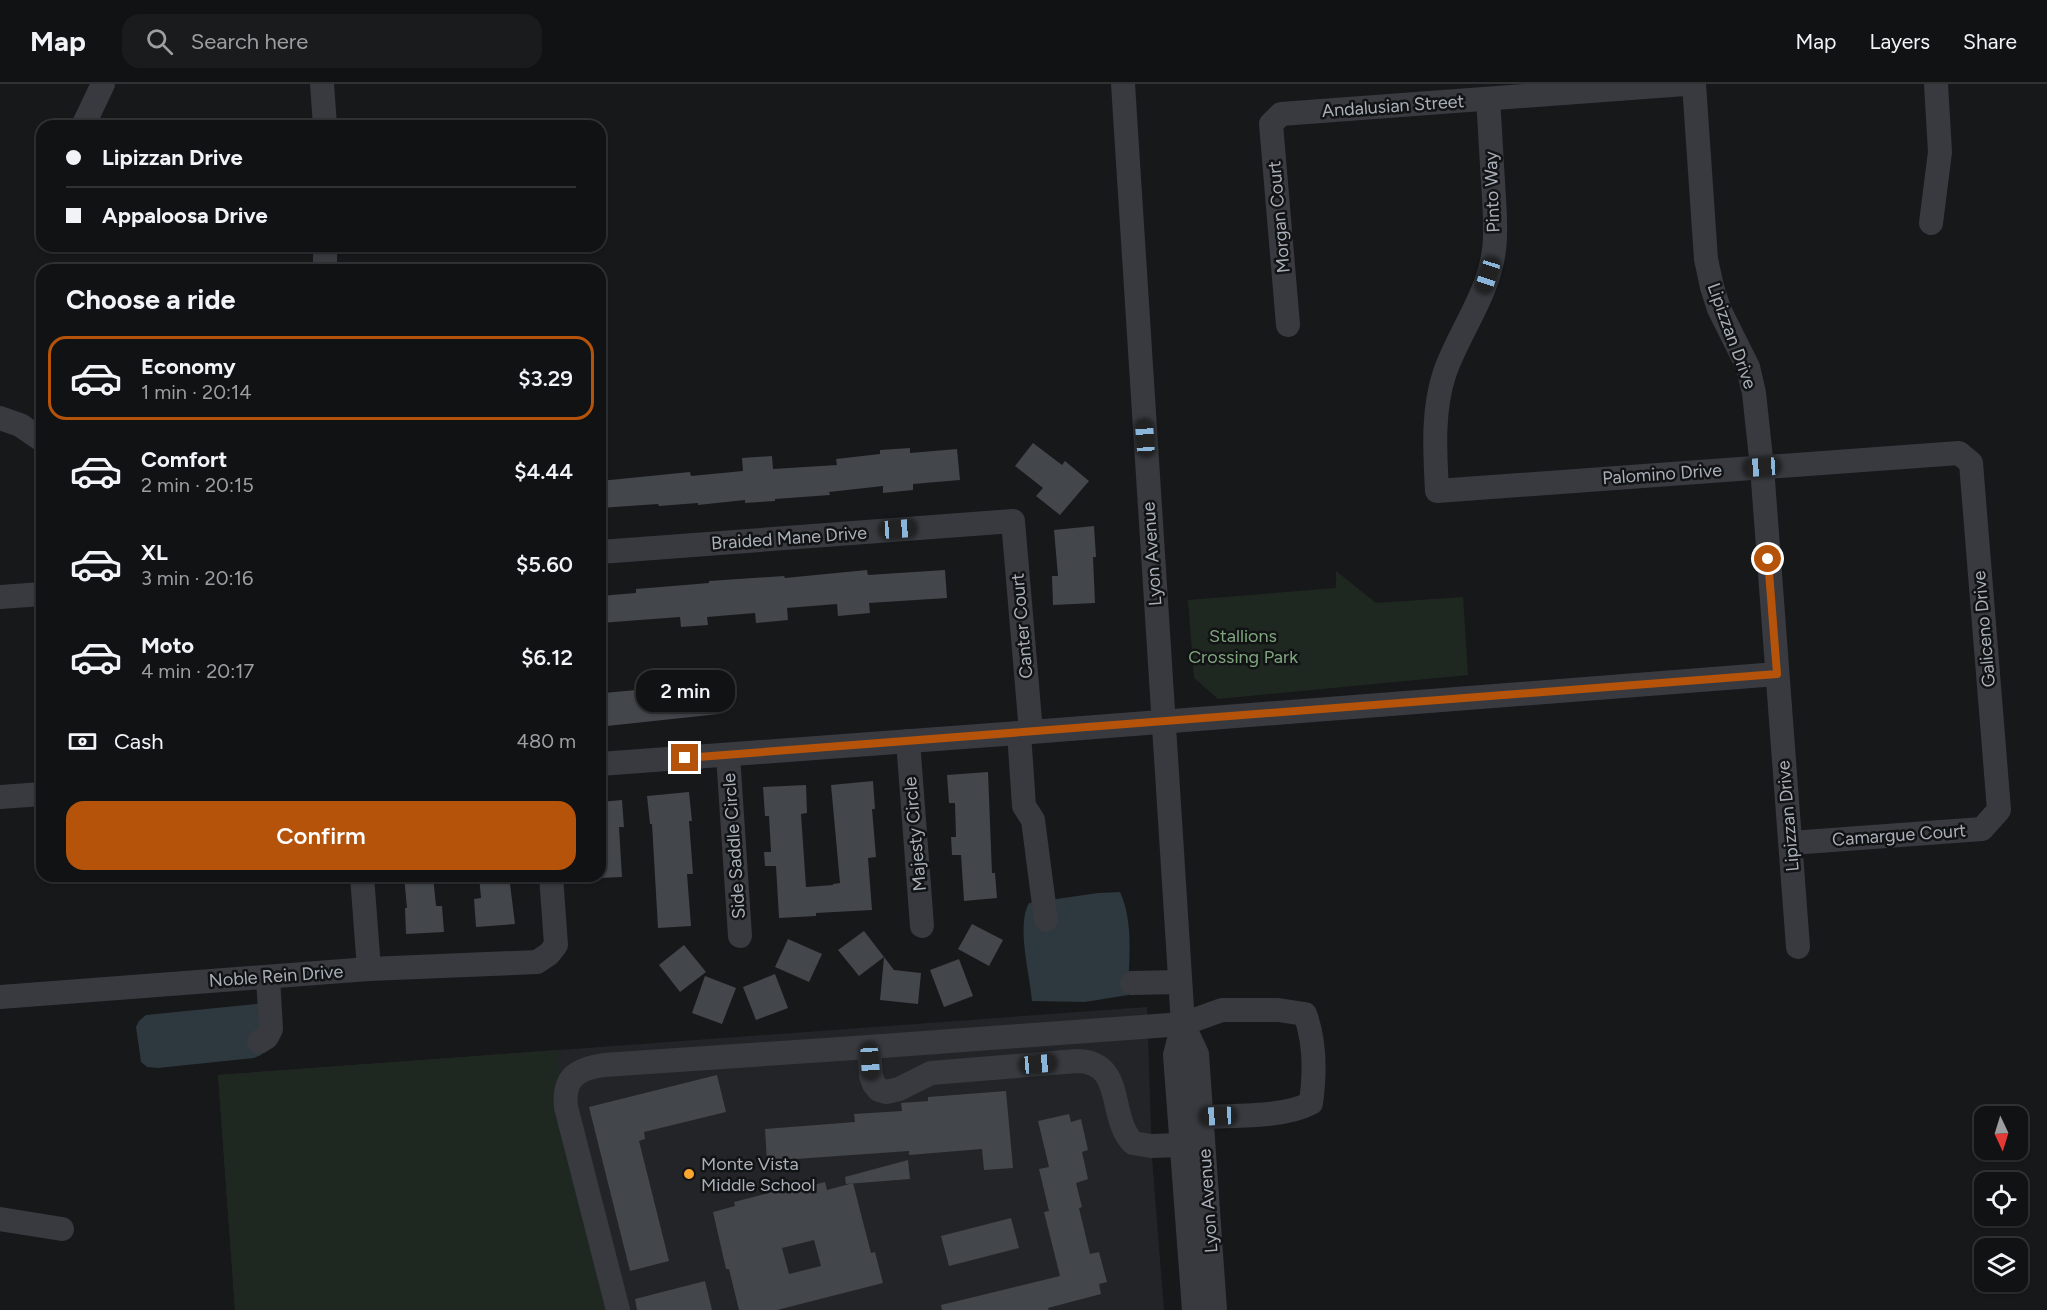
<!DOCTYPE html>
<html lang="en">
<head>
<meta charset="utf-8">
<style>
  body { margin:0; font-family:Figtree,sans-serif; background:#1a1b1d; color:#f1f3f6; height:100vh; display:flex; flex-direction:column; font-size:22px; white-space:nowrap }
  * { box-sizing:border-box; margin:0 }
  p { font-size:20px; color:#9c9ea0 }
  .icon { flex:none; width:33px; height:33px; fill:none; stroke:currentColor; stroke-width:2; stroke-linecap:round; stroke-linejoin:round }
  .map { position:relative; flex:1; overflow:hidden }
  .details { position:absolute; left:36px; top:180px; width:570px; height:618px; display:flex; flex-direction:column; background:#111214; border-radius:18px; box-shadow:0 2px 4px #0004,0 0 0 2px #303234 }
  .details>* { flex:none }
  .hud { position:absolute; left:36px; top:36px; width:570px; height:132px; border-radius:18px; box-shadow:0 2px 4px #0004,0 0 0 2px #303234; display:grid; align-content:center; height:132px; padding:0 30px; background:#111214 }
  .needle { width:39px; rotate:176deg }
  .tools { position:absolute; left:1974px; top:1022px; display:grid; gap:12px }
  .tools a { display:grid; place-items:center; width:54px; height:54px; border-radius:12px; background:#111214; box-shadow:0 2px 4px #0004,0 0 0 2px #303234; font-size:30px }
  .end { position:absolute; width:27px; height:27px; margin:-14px; border:8px solid #b45309; background:#fff; box-shadow:0 0 0 3px #fff }
  .from { border-radius:50% }
  .bubble { position:absolute; height:42px; border-radius:18px; background:#111214; box-shadow:0 2px 4px #0004,0 0 0 2px #303234; font-size:20px; font-weight:600; line-height:42px; text-align:center }
  .car { position:absolute; width:18px; height:36px; margin:-18px -9px; border-radius:8px; box-shadow:0 0 4px 2px #0007; background:linear-gradient(#222 24%,#8ab4d8 0 40%,#222 0 76%,#8ab4d8 0 86%,#222 0) }
  .hud b { display:flex; align-items:center; gap:21px; height:57px; font-size:22px }
  .hud b+b { border-top:2px solid #303234 }
  .hud i { width:15px; height:15px; background:#f1f3f6 }
  ul { padding:0; list-style:none }
  li { display:flex; align-items:center; gap:18px; height:84px; margin:0 12px 9px; padding:0 18px; border:3px solid transparent; border-radius:18px }
  li div { flex:1 }
  li b { display:block; font-size:22px }
  li em { font-style:normal; font-weight:600 }
  li.selected { border-color:#b45309 }
  li>.icon { width:54px; height:54px; stroke-width:1.5 }
  h2 { padding:0 30px; font-size:27px; line-height:72px }
  .pay { display:flex; align-items:center; gap:15px; height:66px; padding:0 30px; font-size:22px }
  .pay p { margin-inline-start:auto }
  .action { display:flex; gap:12px; margin-top:auto; padding:12px 30px }
  .action a { flex:1; height:69px; border-radius:18px; background:#b45309; color:#fff; font-size:24px; font-weight:600; line-height:69px; text-align:center }
  header { display:flex; align-items:center; gap:36px; box-sizing:border-box; height:84px; padding:0 30px; background:#111214; border-bottom:2px solid #303234 }
  header strong { font-size:28px }
  nav { display:flex; gap:33px; margin-inline-start:auto; font-size:21px }
  .search { width:420px; height:54px; background:#1a1b1d; display:flex; align-items:center; gap:15px; box-sizing:border-box; padding:0 21px; border-radius:18px; color:#9c9ea0; font-size:22px }
  .map>svg:first-child { display:block }
  .built { fill:#232427 }
  .green { fill:#1f2820 }
  .water { fill:#2d383f }
  .building { fill:#43464a; fill-rule:evenodd }
  .lines { fill:none; stroke-linecap:round; stroke-linejoin:round }
  .minor { stroke:#383a3f; stroke-width:24 }
  .route { stroke:#b45309; stroke-width:8 }
  .poi-dot { fill:#fba62f; stroke:#121315; stroke-width:2 }
  .labels { text-anchor:middle; dominant-baseline:central; stroke-width:5; stroke-linejoin:round; paint-order:stroke }
  .street-label { font-size:18px; fill:#a9b0ba; stroke:#121315 }
  .park-label { font-size:18px; fill:#80a67f; stroke:#121315 }
  .poi-label { font-size:18px; fill:#a9b0ba; stroke:#121315; text-anchor:start }
</style>
</head>
<body>
<header>
<strong>Map</strong>
<div class="search"><svg class="icon" aria-label="search" viewBox="0 0 24 24"><circle cx="10" cy="10" r="6"/><path d="M15 15l6 6"/></svg>Search here</div>
<nav><a>Map</a><a>Layers</a><a>Share</a></nav>
</header>
<div class="map">
<svg width="2047" height="1226" viewBox="0 0 2047 1226">
  <rect width="100%" height="100%" fill="#17181a"/>
  <polygon class="built" points="1147,923 1152,1074 1164,1226 235,1226 218,991"/>
  <g class="green">
    <polygon points="1336,487 1376,519 1463,513 1468,591 1218,615 1194,594 1188,516 1336,504"/>
    <polygon points="557,966 559,994 553,1018 605,1226 235,1226 218,991"/>
  </g>
  <g class="water">
    <path d="M1120,808c14,30 9,70 8,103l-43,7 -53,-1c-2,-27 -16,-75 -3,-98l69,-10z"/>
    <polygon points="266,919 264,961 261,971 254,974 158,984 147,983 141,978 136,943 139,937 146,931"/>
  </g>
  <g class="building">
    <polygon points="1033,359 1062,381 1065,377 1089,397 1060,431 1036,412 1043,404 1015,382"/>
    <polygon points="910,364 910,369 957,365 960,396 913,400 913,406 883,409 883,402 829,408 830,411 775,415 775,417 745,419 745,416 698,421 698,419 659,422 658,420 600,424 600,397 690,388 691,392 743,387 742,374 772,372 773,385 837,381 836,375 880,370 880,366"/>
    <polygon points="1094,442 1096,473 1093,473 1095,519 1053,521 1052,492 1058,492 1054,446"/>
    <polygon points="867,486 868,491 945,486 947,514 869,519 870,529 838,532 837,520 787,524 788,536 756,539 755,529 707,533 708,541 681,543 680,533 600,539 600,512 636,509 636,505 709,499 709,497 784,492 785,494"/>
    <polygon points="673,593 674,607 717,604 719,630 607,642 604,609 647,605 646,595"/>
    <polygon points="988,688 992,789 995,789 997,814 964,817 961,771 952,771 951,753 956,753 955,719 949,719 947,691"/>
    <polygon points="873,697 875,725 872,725 876,773 868,774 872,826 816,829 816,832 779,834 776,782 765,782 764,768 771,768 769,732 765,732 763,703 806,701 807,729 801,730 806,803 833,801 833,800 840,799 831,701"/>
    <polygon points="689,708 692,737 689,737 693,790 687,790 691,842 658,844 652,740 650,740 647,712"/>
    <polygon points="622,716 624,743 619,743 622,793 600,794 600,718"/>
    <polygon points="404,792 433,792 436,822 442,822 444,848 406,850 405,824 407,824"/>
    <polygon points="479,792 509,792 515,840 476,843 474,815 481,814"/>
    <polygon points="972,840 1003,856 989,882 958,865"/>
    <polygon points="864,847 884,873 859,892 838,866"/>
    <polygon points="788,855 822,870 809,898 775,883"/>
    <polygon points="684,861 706,888 680,908 659,881"/>
    <polygon points="884,873 894,886 921,889 918,920 880,916"/>
    <polygon points="959,875 973,912 944,923 930,886"/>
    <polygon points="775,890 788,924 756,936 743,903"/>
    <polygon points="705,892 736,904 722,940 692,929"/>
    <polygon points="717,991 726,1028 644,1048 645,1055 639,1057 669,1177 630,1187 589,1023"/>
    <polygon points="1006,1007 1013,1084 984,1086 982,1065 909,1071 909,1067 767,1077 765,1045 855,1038 854,1030 902,1027 901,1019 928,1017 928,1013"/>
    <polygon points="1069,1030 1071,1038 1081,1035 1088,1066 1082,1068 1088,1095 1076,1099 1082,1123 1079,1124 1090,1170 1099,1168 1107,1198 1099,1200 1101,1210 1048,1224 1049,1226 942,1226 941,1221 1060,1192 1044,1128 1049,1127 1039,1085 1049,1083 1038,1037"/>
    <polygon points="908,1076 910,1095 846,1100 845,1093"/>
    <path d="M825,1098l2,8 26,-7 18,70 4,-1 8,31 -106,27h-38l-10,-41h-3l-13,-57 22,-6 -1,-4 46,-12 1,3zM814,1156l7,26 -32,8 -7,-26z"/>
    <polygon points="1011,1134 1019,1164 949,1182 941,1152"/>
    <polygon points="705,1197 712,1226 637,1226 635,1215"/>
  </g>
  <g class="lines">
    <g class="minor">
      <polyline points="322,0 325,42"/>
      <polyline points="1123,0 1183,940 1175,971 1194,1226"/>
      <polyline points="1694,0 1706,175 1712,203 1719,225 1748,283 1754,309 1762,383 1798,863"/>
      <path d="M1488,15c2,27 3,54 5,82 1,23 4,46 1,69 -6,46 -34,80 -49,122 -13,38 -10,80 -8,119l522,-38 12,10 28,347 -17,19 -191,14"/>
      <polyline points="83,42 103,0"/>
      <polyline points="1931,139 1940,68 1936,0"/>
      <polyline points="325,162 325,186"/>
      <polyline points="1288,241 1271,40 1281,30 1685,0"/>
      <polyline points="0,334 20,341 42,356"/>
      <polyline points="600,468 1013,437 1031,648"/>
      <polyline points="0,513 42,510"/>
      <polyline points="1019,649 1024,722 1033,736 1046,836"/>
      <polyline points="908,657 922,842"/>
      <polyline points="728,671 740,852"/>
      <polyline points="600,680 1031,648 1777,590"/>
      <polyline points="0,713 42,710"/>
      <polyline points="362,792 369,885"/>
      <polyline points="1132,899 1180,898"/>
      <polyline points="0,913 369,885 537,878 549,870 556,861 551,792"/>
      <polyline points="1183,940 1197,970 1215,1226"/>
      <polyline points="259,958 267,953 271,945 268,893"/>
      <path d="M1182,1061l-31,1 -18,-3c-26,-27 -7,-81 -56,-82l-146,12 -32,16 -13,3 -7,-2 -5,-6 -3,-8 -2,-29 314,-23 39,-14h56l27,4c10,27 10,60 6,89 -28,15 -76,12 -109,14"/>
      <polyline points="0,1135 62,1145"/>
      <path d="M618,1226l-52,-203c-3,-30 11,-38 38,-42l265,-18"/>
    </g>
  </g>
  <g class="lines">
    <polyline class="route" points="685,674 1777,590 1768,475"/>
  </g>
  <circle class="poi-dot" cx="689" cy="1090" r="6"/>
  <g class="labels">
    <g class="street-label">
      <text transform="translate(1393 22) rotate(-4)">Andalusian Street</text>
      <text transform="translate(1492 108) rotate(-92)">Pinto Way</text>
      <text transform="translate(1279 133) rotate(-95)">Morgan Court</text>
      <text transform="translate(1732 252) rotate(70)">Lipizzan Drive</text>
      <text transform="translate(1662 390) rotate(-4)">Palomino Drive</text>
      <text transform="translate(789 454) rotate(-4)">Braided Mane Drive</text>
      <text transform="translate(1152 470) rotate(-94)">Lyon Avenue</text>
      <text transform="translate(1022 542) rotate(-95)">Canter Court</text>
      <text transform="translate(1984 545) rotate(-95)">Galiceno Drive</text>
      <text transform="translate(1788 732) rotate(-95)">Lipizzan Drive</text>
      <text transform="translate(915 750) rotate(-95)">Majesty Circle</text>
      <text transform="translate(1899 751) rotate(-4)">Camargue Court</text>
      <text transform="translate(734 762) rotate(-94)">Side Saddle Circle</text>
      <text transform="translate(276 892) rotate(-4)">Noble Rein Drive</text>
      <text transform="translate(1208 1117) rotate(-94)">Lyon Avenue</text>
    </g>
    <g class="park-label">
      <text x="1243" y="552">Stallions<tspan x="1243" dy="21">Crossing Park</tspan></text>
    </g>
    <g class="poi-label">
      <text x="701" y="1080">Monte Vista<tspan x="701" dy="21">Middle School</tspan></text>
    </g>
  </g>
</svg>
<div class="tools">
<a><svg class="needle" viewBox="-14 -14 28 28"><path d="M0-13l5 13h-10z" fill="#e53935"/><path d="M0 13l5-13h-10z" fill="#9c9ea0"/></svg></a>
<a><svg class="icon" aria-label="locate" viewBox="0 0 24 24"><circle cx="12" cy="12" r="6"/><path d="M12 2v4M12 18v4M2 12h4M18 12h4"/></svg></a>
<a><svg class="icon" aria-label="layers" viewBox="0 0 24 24"><path d="M12 4l9 5-9 5-9-5zM3 14l9 5 9-5"/></svg></a>
</div>
<i class="end from" style="left:1768px;top:475px"></i>
<i class="end" style="left:685px;top:674px"></i>
<div class="bubble" style="left:636px;top:586px;width:99px">2 min</div>
<i class="car" style="left:1488px;top:191px;rotate:198deg"></i>
<i class="car" style="left:1145px;top:354px;rotate:356deg"></i>
<i class="car" style="left:1762px;top:383px;rotate:266deg"></i>
<i class="car" style="left:898px;top:445px;rotate:86deg"></i>
<i class="car" style="left:870px;top:977px;rotate:176deg"></i>
<i class="car" style="left:1038px;top:980px;rotate:85deg"></i>
<i class="car" style="left:1218px;top:1032px;rotate:267deg"></i>
<div class="hud">
<b><i class="from"></i>Lipizzan Drive</b>
<b><i></i>Appaloosa Drive</b>
</div>
<section class="details">
<h2>Choose a ride</h2>
<ul>
<li class="selected"><svg class="icon" aria-label="car" viewBox="0 0 24 24"><path d="M5 17H2v-5l4-1 3-4h7l3 4 3 1v5h-3M9 17h6M6 11h13"/><circle cx="7" cy="17" r="2"/><circle cx="17" cy="17" r="2"/></svg><div><b>Economy</b><p>1 min · 20:14</p></div><em>$3.29</em></li>
<li><svg class="icon" aria-label="car" viewBox="0 0 24 24"><path d="M5 17H2v-5l4-1 3-4h7l3 4 3 1v5h-3M9 17h6M6 11h13"/><circle cx="7" cy="17" r="2"/><circle cx="17" cy="17" r="2"/></svg><div><b>Comfort</b><p>2 min · 20:15</p></div><em>$4.44</em></li>
<li><svg class="icon" aria-label="car" viewBox="0 0 24 24"><path d="M5 17H2v-5l4-1 3-4h7l3 4 3 1v5h-3M9 17h6M6 11h13"/><circle cx="7" cy="17" r="2"/><circle cx="17" cy="17" r="2"/></svg><div><b>XL</b><p>3 min · 20:16</p></div><em>$5.60</em></li>
<li><svg class="icon" aria-label="car" viewBox="0 0 24 24"><path d="M5 17H2v-5l4-1 3-4h7l3 4 3 1v5h-3M9 17h6M6 11h13"/><circle cx="7" cy="17" r="2"/><circle cx="17" cy="17" r="2"/></svg><div><b>Moto</b><p>4 min · 20:17</p></div><em>$6.12</em></li>
</ul>
<div class="pay"><svg class="icon" aria-label="cash" viewBox="0 0 24 24"><path d="M3 7h18v10H3z"/><circle cx="12" cy="12" r="2"/></svg>Cash<p>480 m</p></div>
<div class="action"><a>Confirm</a></div>
</section>
</div>
</body>
</html>
